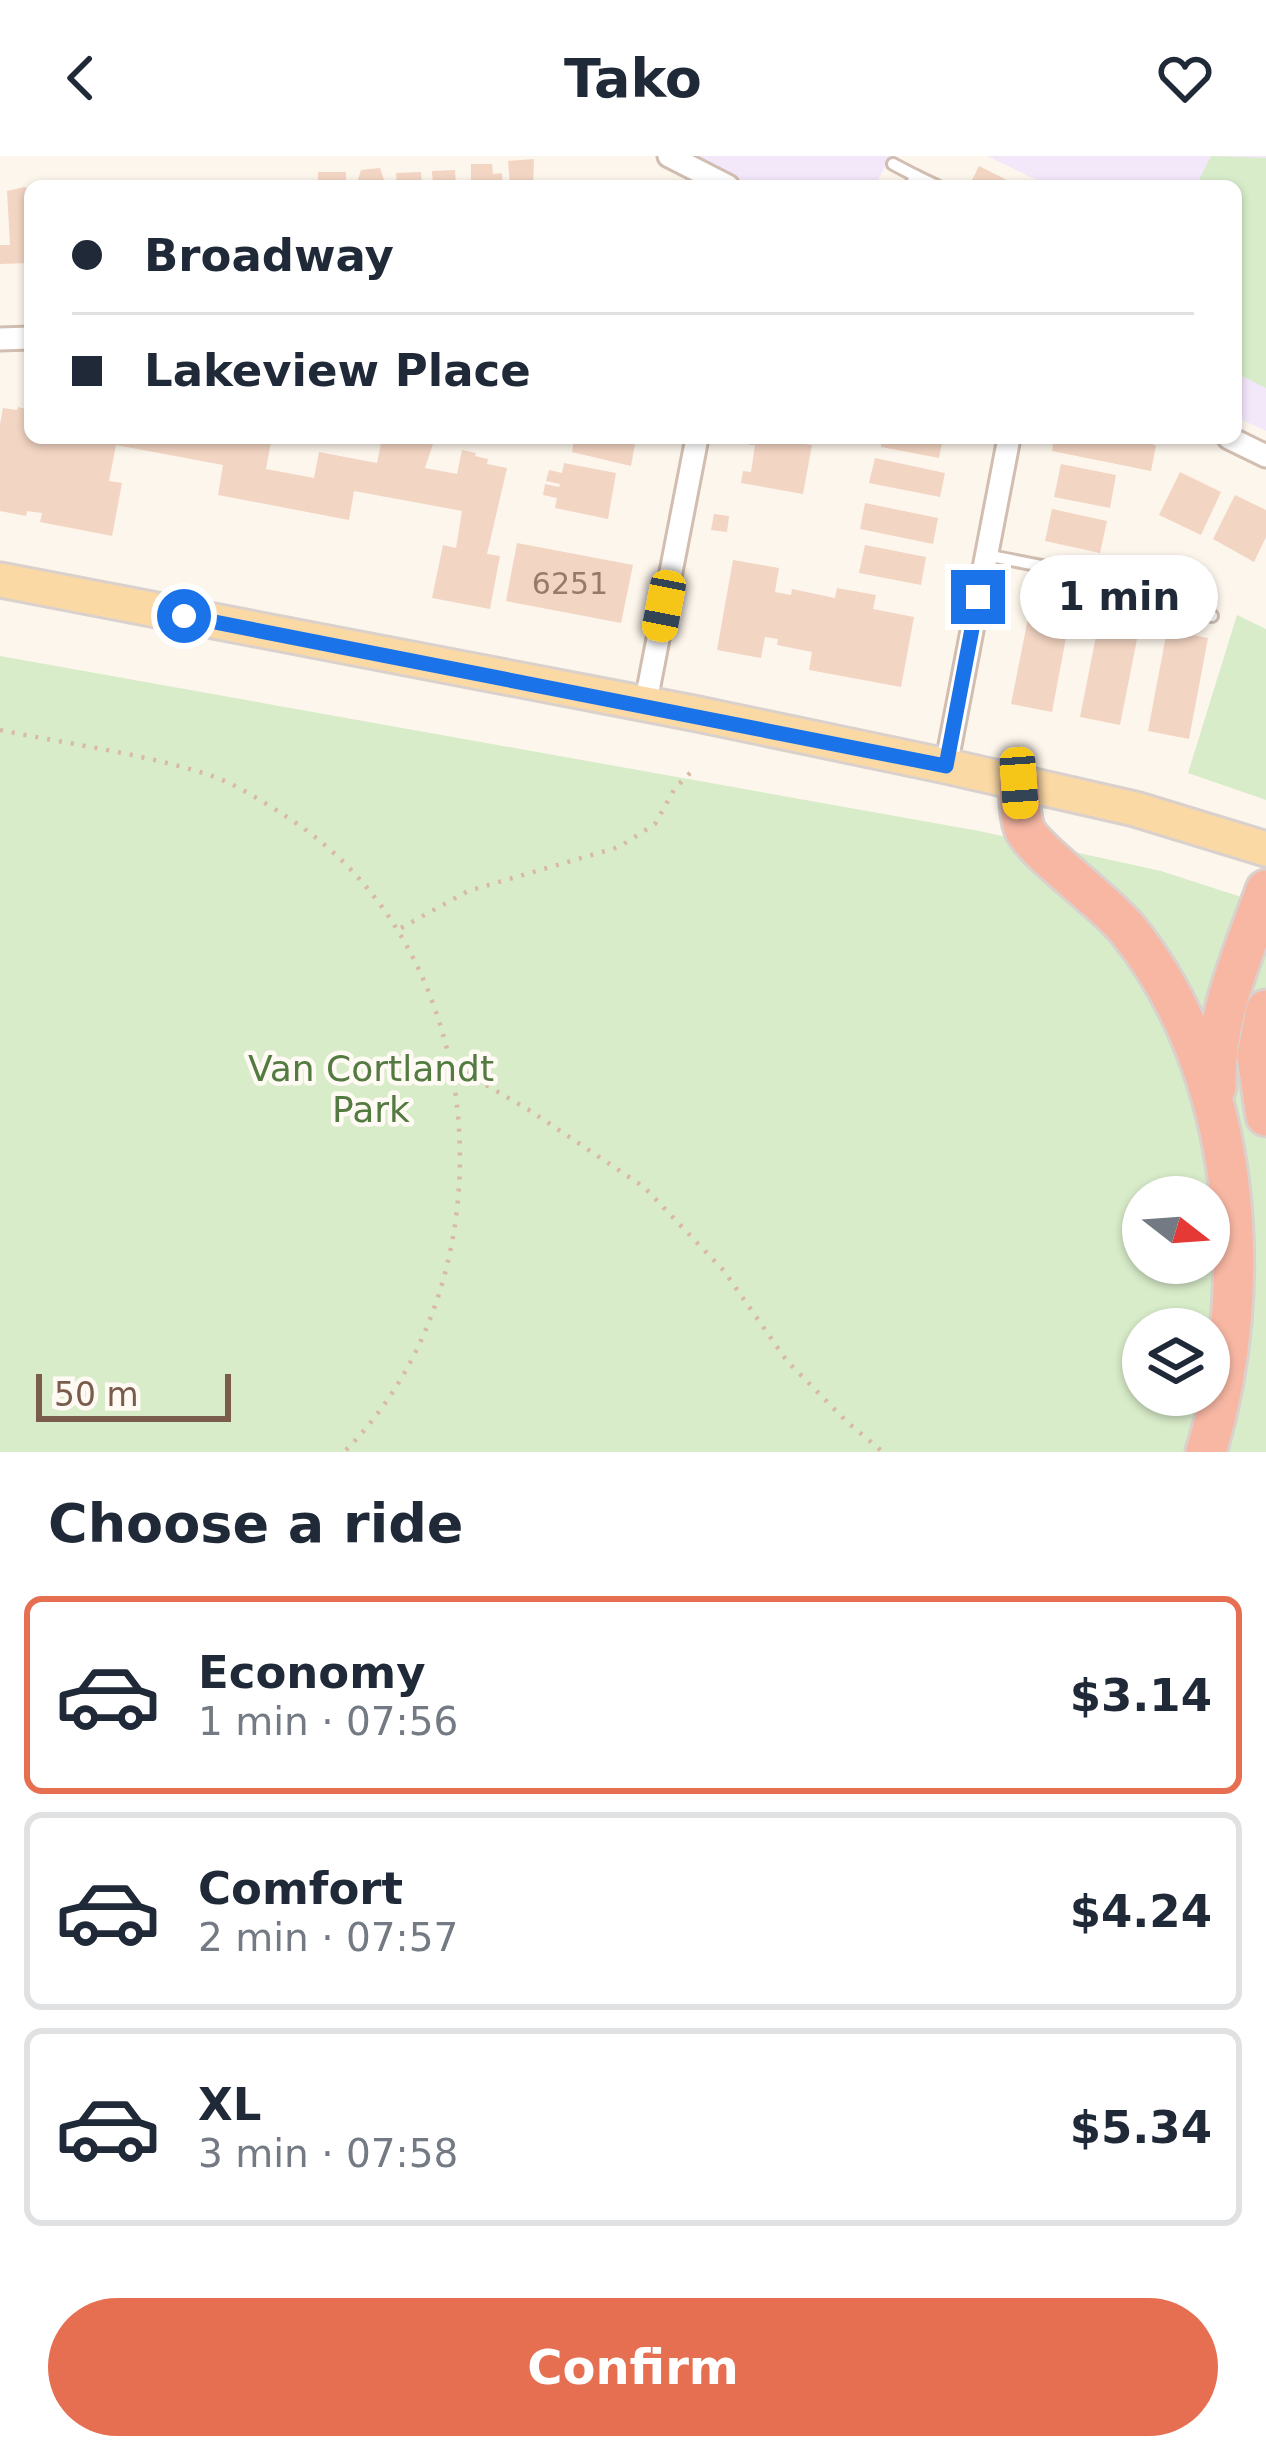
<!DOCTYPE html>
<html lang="en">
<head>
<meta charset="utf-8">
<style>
  body { margin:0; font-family:"DejaVu Sans",sans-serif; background:#f2f2f3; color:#1f2937; height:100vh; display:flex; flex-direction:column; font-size:45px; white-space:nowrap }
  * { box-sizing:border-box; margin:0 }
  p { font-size:39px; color:#747a83 }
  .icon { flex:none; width:66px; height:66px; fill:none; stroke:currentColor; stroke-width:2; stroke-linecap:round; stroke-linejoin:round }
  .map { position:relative; height:1296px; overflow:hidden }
  .drawer { display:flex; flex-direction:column; background:#fff; flex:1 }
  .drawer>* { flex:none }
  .guide { position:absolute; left:24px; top:24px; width:1218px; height:264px; border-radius:18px; box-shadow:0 3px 9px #0004; display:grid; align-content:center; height:264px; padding:0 48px; background:#fff }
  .needle { width:78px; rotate:107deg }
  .fabs { position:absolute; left:1122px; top:1020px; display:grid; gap:24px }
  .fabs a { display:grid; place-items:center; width:108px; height:108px; border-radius:50%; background:#fff; box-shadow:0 3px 9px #0004; font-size:60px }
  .scale { position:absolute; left:36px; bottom:30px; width:195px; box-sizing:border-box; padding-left:12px; border:6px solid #7a5c4d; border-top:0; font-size:33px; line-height:42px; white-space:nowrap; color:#7a5c4d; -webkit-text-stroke:9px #fffaf3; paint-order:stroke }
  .end { position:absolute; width:54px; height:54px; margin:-27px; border:15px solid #1a73e8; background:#fff; box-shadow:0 0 0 6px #fff }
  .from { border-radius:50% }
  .bubble { position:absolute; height:84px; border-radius:42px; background:#fff; box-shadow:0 3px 9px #0004; font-size:39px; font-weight:700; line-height:84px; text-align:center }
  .car { position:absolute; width:36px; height:72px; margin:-36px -18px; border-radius:15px; box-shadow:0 0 9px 3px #0007; background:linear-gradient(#f5c518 24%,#345 0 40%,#f5c518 0 76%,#345 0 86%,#f5c518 0) }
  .guide b { display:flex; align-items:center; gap:42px; height:114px; font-size:45px }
  .guide b+b { border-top:3px solid #e0e1e3 }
  .guide i { width:30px; height:30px; background:#1f2937 }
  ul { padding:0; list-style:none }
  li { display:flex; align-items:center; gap:36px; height:198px; margin:0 24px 18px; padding:0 24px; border:6px solid #e0e1e3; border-radius:18px }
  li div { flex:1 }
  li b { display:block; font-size:45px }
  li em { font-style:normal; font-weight:700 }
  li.selected { border-color:#e76f51 }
  li>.icon { width:108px; height:108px; stroke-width:1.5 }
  h2 { padding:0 48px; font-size:54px; line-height:144px }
  .primary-button { display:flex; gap:24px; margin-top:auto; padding:24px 48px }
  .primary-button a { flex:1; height:138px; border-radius:72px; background:#e76f51; color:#fff; font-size:48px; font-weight:700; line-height:138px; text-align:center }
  header { display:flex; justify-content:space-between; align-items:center; height:156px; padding:0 48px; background:#fff; font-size:54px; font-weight:700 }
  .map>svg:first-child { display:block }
  .education { fill:#f3e8fa }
  .green { fill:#d8ecc9; fill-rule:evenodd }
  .building { fill:#f3d5c3 }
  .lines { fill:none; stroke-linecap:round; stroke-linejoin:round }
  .lane-casing { stroke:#d1beb0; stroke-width:16 }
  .street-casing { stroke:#d1beb0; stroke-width:27 }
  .primary-casing { stroke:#dad1cd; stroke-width:39 }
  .highway-casing { stroke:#dad1cd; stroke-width:45 }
  .path { stroke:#d9b8a5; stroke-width:4.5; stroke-dasharray:3 9; stroke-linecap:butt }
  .lane { stroke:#fff; stroke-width:10 }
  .street { stroke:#fff; stroke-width:21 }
  .primary { stroke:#fbd9a5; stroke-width:33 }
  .highway { stroke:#f7b7a3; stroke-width:39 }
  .route { stroke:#1a73e8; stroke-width:15 }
  .labels { text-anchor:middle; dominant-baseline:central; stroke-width:9; stroke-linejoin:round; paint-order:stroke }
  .number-label { font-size:30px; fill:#987a6a }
  .park-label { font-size:36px; fill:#537a41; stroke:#fffaf3 }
</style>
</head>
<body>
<header><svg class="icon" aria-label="back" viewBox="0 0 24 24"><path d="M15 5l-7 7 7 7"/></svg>Tako<svg class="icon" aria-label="heart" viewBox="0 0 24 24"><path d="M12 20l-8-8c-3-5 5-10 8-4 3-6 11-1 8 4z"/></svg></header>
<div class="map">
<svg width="1266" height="1296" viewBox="0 0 1266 1296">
  <rect width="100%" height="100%" fill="#fdf6ec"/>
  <g class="education">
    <polygon points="691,0 890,0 875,30 756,30"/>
    <polygon points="987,0 1266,0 1266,275 1236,261 1236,30 1049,30"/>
  </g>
  <g class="green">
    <polygon points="1211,0 1266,2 1266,232 1236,217 1236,30 1196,30"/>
    <polygon points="1237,459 1266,473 1266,644 1188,617"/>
    <path d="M0,500l979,175 182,40 105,34v547h-1266zM1143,1041h66v66h-66zM1143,1173h66v66h-66z"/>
  </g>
  <g class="building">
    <polygon points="534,3 533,30 510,30 508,5"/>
    <polygon points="471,8 492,8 493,18 502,17 503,30 471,30"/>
    <polygon points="979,10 1019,30 969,30"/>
    <polygon points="380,12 386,30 356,30 361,14"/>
    <polygon points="455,14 456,30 433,30 432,15"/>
    <rect x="318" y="16" width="28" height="14"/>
    <polygon points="421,16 422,30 397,30 396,17"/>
    <polygon points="24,31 30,33 30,107 0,108 0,89 10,89 7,35"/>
    <polygon points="18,251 30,254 30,282 249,282 271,286 266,313 314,322 319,296 377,307 382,282 435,282 425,312 457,318 462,294 476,297 475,300 488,303 487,308 507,312 487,398 500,400 490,453 432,442 443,389 456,392 462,355 354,335 349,364 218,339 223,309 116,289 109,325 122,327 112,380 40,366 42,357 27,355 26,360 0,355 0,268 3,252 17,254"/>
    <polygon points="586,282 636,282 631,310 572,296 574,284 585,286"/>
    <polygon points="750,282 812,289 803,338 741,327 743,315 751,316 755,289 749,289"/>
    <polygon points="882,282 943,282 939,302 881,291"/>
    <polygon points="1054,282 1140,282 1156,290 1151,315 1052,295"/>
    <polygon points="875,302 945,317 940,341 869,327"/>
    <polygon points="564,307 616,317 608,363 555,352 557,342 543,339 545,328 559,331 560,328 546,325 549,314 562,317"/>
    <polygon points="1061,308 1116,319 1110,352 1054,341"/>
    <polygon points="1180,316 1221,336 1201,379 1159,359"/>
    <polygon points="1235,339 1266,354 1266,381 1254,406 1213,383"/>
    <polygon points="865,347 938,362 933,388 860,373"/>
    <polygon points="1052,353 1107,365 1100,397 1045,385"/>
    <polygon points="714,358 729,360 727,376 711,374"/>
    <polygon points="517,387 633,409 621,467 506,445"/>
    <polygon points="865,389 926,401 921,429 859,417"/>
    <polygon points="733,404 779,412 775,436 791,439 792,433 835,442 837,432 876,439 873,453 914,461 901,531 809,514 812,496 777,489 778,483 765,481 761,502 717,494"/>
    <polygon points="1031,447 1071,455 1052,556 1011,548"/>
    <polygon points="1100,460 1140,468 1120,569 1080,561"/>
    <polygon points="1167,474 1208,482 1189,583 1148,575"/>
  </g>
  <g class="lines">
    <g class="lane-casing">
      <g id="lane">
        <polyline points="893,8 916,20"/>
        <polyline points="910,30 916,20 937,30"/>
        <path d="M986,399c77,16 154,26 226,61"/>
      </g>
    </g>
    <g class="street-casing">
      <g id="street">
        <polyline points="669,0 728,30"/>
        <polyline points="0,183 30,182"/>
        <polyline points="1229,282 1266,300"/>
        <polyline points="645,550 697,282"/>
        <polyline points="946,610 1009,282"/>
      </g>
    </g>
    <g class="primary-casing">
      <polyline id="primary" points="0,424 693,557 946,610 1135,653 1266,693"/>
    </g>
    <g class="highway-casing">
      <g id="highway">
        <path d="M1019,627c1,14 0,31 5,45 8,22 83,75 104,102 113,140 129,355 78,522"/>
        <polyline points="1266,854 1257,900 1266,960"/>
        <path d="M1216,931c-2,-70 27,-133 50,-197"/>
      </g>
    </g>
    <g class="path">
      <path d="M0,574c68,14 140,23 206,44 27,8 56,27 81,43 208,133 230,463 57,635"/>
      <polyline points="401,772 468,735 619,691 655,668 675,632 692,615"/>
      <polyline points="455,911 529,954 644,1031 724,1115 787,1205 847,1266 883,1296"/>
    </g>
    <use href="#lane" class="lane"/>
    <use href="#street" class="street"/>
    <use href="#primary" class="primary"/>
    <use href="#highway" class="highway"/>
  </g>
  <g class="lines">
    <polyline class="route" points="184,460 946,610 978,441"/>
  </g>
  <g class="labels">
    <g class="number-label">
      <text x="570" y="427">6251</text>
    </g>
    <g class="park-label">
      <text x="371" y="912">Van Cortlandt<tspan x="371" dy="41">Park</tspan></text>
    </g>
  </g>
</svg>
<div class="fabs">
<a><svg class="needle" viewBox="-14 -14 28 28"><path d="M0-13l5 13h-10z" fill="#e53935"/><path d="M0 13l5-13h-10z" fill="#747a83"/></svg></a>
<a><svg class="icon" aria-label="layers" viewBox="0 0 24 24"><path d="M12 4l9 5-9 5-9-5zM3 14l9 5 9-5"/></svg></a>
</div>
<div class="scale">50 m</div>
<i class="end from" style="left:184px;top:460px"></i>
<i class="end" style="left:978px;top:441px"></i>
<div class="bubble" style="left:1020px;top:399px;width:198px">1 min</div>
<i class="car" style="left:664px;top:450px;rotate:191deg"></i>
<i class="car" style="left:1019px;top:627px;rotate:176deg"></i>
<div class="guide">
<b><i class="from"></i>Broadway</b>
<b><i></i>Lakeview Place</b>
</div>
</div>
<section class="drawer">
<h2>Choose a ride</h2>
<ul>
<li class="selected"><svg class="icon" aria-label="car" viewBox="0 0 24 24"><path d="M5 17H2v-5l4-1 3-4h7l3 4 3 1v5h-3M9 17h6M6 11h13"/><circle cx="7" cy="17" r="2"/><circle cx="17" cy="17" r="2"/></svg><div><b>Economy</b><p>1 min · 07:56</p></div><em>$3.14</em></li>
<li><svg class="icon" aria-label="car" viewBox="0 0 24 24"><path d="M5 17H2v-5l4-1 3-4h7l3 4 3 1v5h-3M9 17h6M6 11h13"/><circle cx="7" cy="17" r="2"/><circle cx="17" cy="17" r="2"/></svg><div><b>Comfort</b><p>2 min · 07:57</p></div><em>$4.24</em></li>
<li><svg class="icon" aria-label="car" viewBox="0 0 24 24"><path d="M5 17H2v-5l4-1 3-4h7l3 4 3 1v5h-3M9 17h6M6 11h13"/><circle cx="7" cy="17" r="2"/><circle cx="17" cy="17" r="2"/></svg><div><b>XL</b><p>3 min · 07:58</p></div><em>$5.34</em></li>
</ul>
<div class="primary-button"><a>Confirm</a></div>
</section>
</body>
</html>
